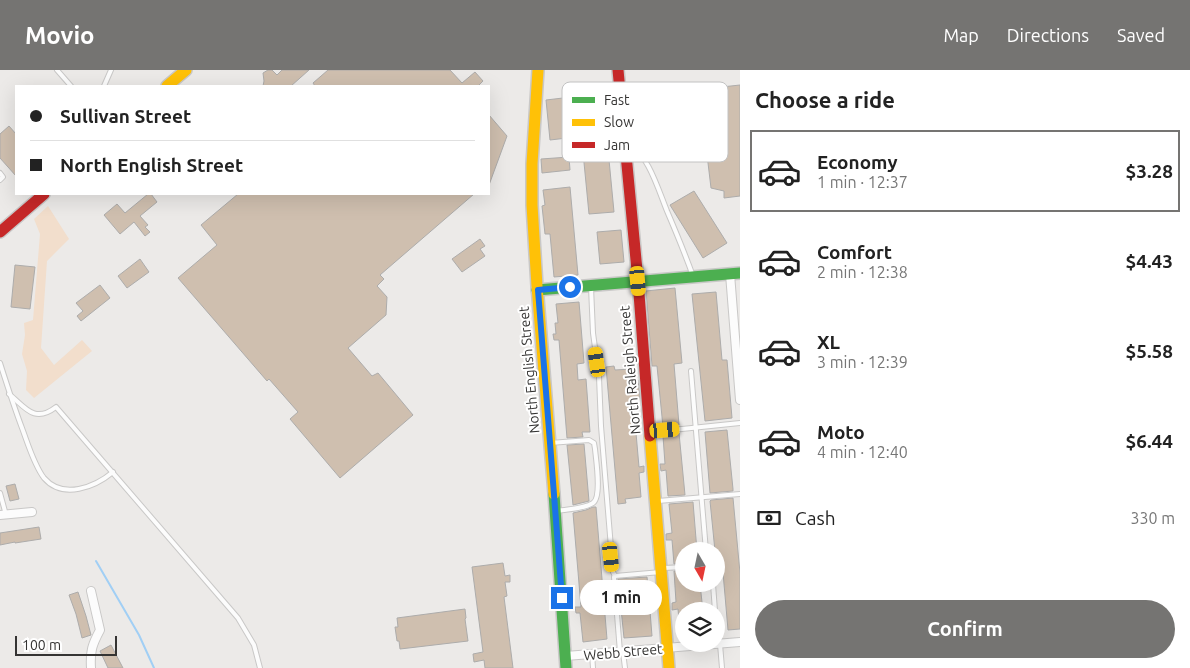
<!DOCTYPE html>
<html lang="en">
<head>
<meta charset="utf-8">
<style>
  body { margin:0; font-family:Ubuntu,sans-serif; background:#f6f6f6; color:#222; height:100vh; display:flex; flex-direction:column; font-size:19px; white-space:nowrap }
  * { box-sizing:border-box; margin:0 }
  p { font-size:16px; color:#767676 }
  .icon { flex:none; width:28px; height:28px; fill:none; stroke:currentColor; stroke-width:2; stroke-linecap:round; stroke-linejoin:round }
  .map { position:relative; flex:1; overflow:hidden }
  .side { display:flex; flex-direction:column; background:#fff; width:450px }
  .side>* { flex:none }
  .guide { position:absolute; left:15px; top:15px; width:475px; height:110px; border-radius:0px; box-shadow:0 5px 20px #0002; display:grid; align-content:center; height:110px; padding:0 15px; background:#fff }
  .needle { width:32px; rotate:171deg }
  .buttons { position:absolute; left:675px; top:472px; display:grid; gap:10px }
  .buttons a { display:grid; place-items:center; width:50px; height:50px; border-radius:50%; background:#fff; box-shadow:0 5px 20px #0002; font-size:25px }
  .scale { position:absolute; left:15px; bottom:12px; width:102px; box-sizing:border-box; padding-left:5px; border:2px solid #353433; border-top:0; font-size:14px; line-height:18px; white-space:nowrap; color:#353433; -webkit-text-stroke:4px #fff; paint-order:stroke }
  .end { position:absolute; width:22px; height:22px; margin:-11px; border:6px solid #1a73e8; background:#fff; box-shadow:0 0 0 2px #fff }
  .from { border-radius:50% }
  .bubble { position:absolute; height:35px; border-radius:18px; background:#fff; box-shadow:0 5px 20px #0002; font-size:16px; font-weight:700; line-height:35px; text-align:center }
  .car { position:absolute; width:15px; height:30px; margin:-15px -8px; border-radius:6px; box-shadow:0 0 4px 1px #0007; background:linear-gradient(#f5c518 24%,#345 0 40%,#f5c518 0 76%,#345 0 86%,#f5c518 0) }
  .guide b { display:flex; align-items:center; gap:18px; height:48px; font-size:19px }
  .guide b+b { border-top:1px solid #e0e0e0 }
  .guide i { width:12px; height:12px; background:#222 }
  ul { padding:0; list-style:none }
  li { display:flex; align-items:center; gap:15px; height:82px; margin:0 10px 8px; padding:0 5px; border:2px solid transparent; border-radius:0px }
  li div { flex:1 }
  li b { display:block; font-size:19px }
  li em { font-style:normal; font-weight:700 }
  li.current { border-color:#757472 }
  li>.icon { width:45px; height:45px; stroke-width:1.5 }
  h2 { padding:0 15px; font-size:22px; line-height:60px }
  .pay { display:flex; align-items:center; gap:12px; height:55px; padding:0 15px; font-size:19px }
  .pay p { margin-inline-start:auto }
  .primary-button { display:flex; gap:10px; margin-top:auto; padding:10px 15px }
  .primary-button a { flex:1; height:58px; border-radius:30px; background:#757472; color:#fff; font-size:20px; font-weight:700; line-height:58px; text-align:center }
  header { display:flex; align-items:center; gap:30px; box-sizing:border-box; height:70px; padding:0 25px; background:#757472; color:#fff }
  header strong { font-size:24px }
  nav { display:flex; gap:28px; margin-inline-start:auto; font-size:18px }
  main { display:flex; flex:1; min-height:0 }
  .map>svg:first-child { display:block }
  .green { fill:#f2decc }
  .lines { fill:none; stroke-linecap:round; stroke-linejoin:round }
  .stream { stroke:#a1cff5; stroke-width:2 }
  .building { fill:#cfbfaf; stroke:#adacab }
  .lane-casing { stroke:#c9c8c7; stroke-width:6 }
  .street-casing { stroke:#c9c8c7; stroke-width:10 }
  .fast-casing { stroke:#c9c8c7; stroke-width:14 }
  .slow-casing { stroke:#c9c8c7; stroke-width:14 }
  .jam-casing { stroke:#c9c8c7; stroke-width:14 }
  .lane { stroke:#fcfcfc; stroke-width:4 }
  .street { stroke:#fcfcfc; stroke-width:8 }
  .fast { stroke:#4caf50; stroke-width:11 }
  .slow { stroke:#ffc107; stroke-width:11 }
  .jam { stroke:#c62828; stroke-width:11 }
  .route { stroke:#1a73e8; stroke-width:6 }
  .labels { text-anchor:middle; dominant-baseline:central; stroke-width:4; stroke-linejoin:round; paint-order:stroke }
  .street-label { font-size:14px; fill:#353433; stroke:#fff }
  .key { fill:#fff; stroke:#c2c2c2; stroke-width:1 }
  .key-label { font-size:14px; fill:#353433 }
</style>
</head>
<body>
<header>
<strong>Movio</strong>
<nav><a>Map</a><a>Directions</a><a>Saved</a></nav>
</header>
<main>
<div class="map">
<svg width="740" height="598" viewBox="0 0 740 598">
  <rect width="100%" height="100%" fill="#eceae8"/>
  <polygon class="green" points="48,136 69,169 47,191 41,278 54,295 82,270 92,281 34,328 26,320 27,301 22,284 25,265 24,253 33,250 40,164 34,149"/>
  <g class="lines">
    <polyline class="stream" points="96,491 139,565 154,598"/>
  </g>
  <g class="building">
    <polygon points="268,0 272,0 277,5 282,0 309,0 291,16 263,16 264,11 263,3"/>
    <polygon points="328,0 450,0 462,13 475,2 483,11 478,16 315,16 313,13"/>
    <polygon points="740,15 740,126 724,128 724,121 711,118 703,51 680,53 676,22"/>
    <polygon points="563,28 567,68 550,70 546,30"/>
    <polygon points="489,45 507,66 489,115"/>
    <polygon points="9,56 16,64 16,106 0,88 0,64"/>
    <polygon points="607,69 614,142 589,144 582,72"/>
    <polygon points="569,87 570,100 542,103 541,89"/>
    <polygon points="570,117 578,205 554,207 550,164 545,164 542,136 545,135 543,120"/>
    <polygon points="694,121 727,173 703,188 670,135"/>
    <polygon points="148,124 151,124 157,132 140,146 148,155 145,157 150,162 145,166 134,152 120,164 104,145 117,134 125,143"/>
    <polygon points="238,124 474,124 380,205 384,209 377,216 387,227 386,245 348,278 372,306 378,303 413,345 340,408 290,349 298,342 269,309 267,311 178,208 217,175 201,155"/>
    <polygon points="621,160 624,192 600,194 597,162"/>
    <polygon points="480,169 485,176 480,179 485,186 462,202 452,189"/>
    <polygon points="140,189 149,202 127,218 118,206"/>
    <polygon points="15,195 35,197 30,239 11,237"/>
    <polygon points="100,215 110,228 81,251 77,246 83,241 76,233"/>
    <polygon points="675,218 682,293 674,294 679,355 663,357 657,296 652,296 646,221"/>
    <polygon points="716,222 722,290 727,290 732,348 705,351 692,224"/>
    <polygon points="579,232 584,293 577,294 578,310 586,309 590,362 582,362 583,367 567,368 559,270 554,270 553,264 556,264 555,253 558,253 556,234"/>
    <polygon points="614,296 615,300 631,299 632,311 638,310 640,329 633,329 639,397 644,396 644,402 639,403 641,427 625,429 626,433 618,434 606,297"/>
    <polygon points="727,360 733,419 733,421 710,423 705,362"/>
    <polygon points="679,363 685,425 668,426 666,400 661,401 660,394 665,394 663,366"/>
    <polygon points="584,374 589,431 573,435 567,375"/>
    <polygon points="15,414 19,429 10,431 6,416"/>
    <polygon points="733,428 740,503 740,559 728,560 722,491 716,492 716,481 715,481 710,431 711,430"/>
    <polygon points="693,432 697,481 684,481 684,493 674,494 672,470 666,470 666,464 672,463 669,434"/>
    <polygon points="593,437 596,437 607,569 583,572 580,543 576,543 575,537 581,537 573,443 586,440"/>
    <polygon points="39,457 41,469 15,473 15,472 0,475 0,463"/>
    <polygon points="503,493 505,506 510,505 510,512 505,512 507,526 504,527 513,598 485,598 484,590 474,592 473,584 483,582 472,497"/>
    <polygon points="674,501 684,501 684,514 700,514 703,541 684,541 684,562 680,563 678,539 672,540 672,533 676,532"/>
    <polygon points="647,507 650,535 655,534 656,540 650,541 652,566 624,568 618,509"/>
    <polygon points="78,522 86,546 91,565 82,568 76,544 69,525"/>
    <polygon points="465,539 466,548 465,549 468,571 400,579 399,571 397,571 395,557 398,557 397,548"/>
    <polygon points="111,575 123,598 108,598 100,581"/>
  </g>
  <g class="lines">
    <g class="lane-casing">
      <g id="lane">
        <polyline points="57,0 71,16"/>
        <polyline points="104,16 111,0"/>
        <polyline points="621,19 656,15"/>
        <path d="M625,49c21,6 37,18 54,32"/>
        <path d="M627,70c22,17 30,46 40,71 9,21 18,43 26,65"/>
        <polyline points="0,103 3,107 0,110"/>
        <polyline points="591,217 593,263 599,307 601,356 613,502 615,506"/>
        <path d="M0,293c7,22 14,44 22,65 6,16 12,37 22,50 19,22 51,9 69,-6"/>
        <polyline points="691,301 706,481"/>
        <path d="M9,324c16,13 25,30 47,13l182,211 16,27 6,23"/>
        <polyline points="653,362 740,353"/>
        <path d="M550,373l39,-3 5,3 1,6c1,11 7,48 -2,54 -9,6 -25,6 -35,8"/>
        <polyline points="0,423 6,445"/>
        <polyline points="658,431 740,424"/>
        <polyline points="664,498 684,497"/>
        <polyline points="713,514 715,541"/>
        <polyline points="716,553 720,574 722,598"/>
        <polyline points="620,582 614,507 615,506 661,502"/>
        <polyline points="623,582 625,598"/>
        <polyline points="592,584 593,598"/>
      </g>
    </g>
    <g class="street-casing">
      <g id="street">
        <polyline points="730,204 740,330"/>
        <polyline points="0,445 32,442"/>
        <path d="M91,521l9,39c-8,15 -10,21 -9,38"/>
        <polyline points="566,586 740,572"/>
      </g>
    </g>
    <g class="fast-casing">
      <g id="fast">
        <polyline points="537,220 740,203"/>
        <polyline points="554,424 566,598"/>
      </g>
    </g>
    <g class="slow-casing">
      <g id="slow">
        <polyline points="538,0 532,94 532,135 537,216 554,424"/>
        <polyline points="167,16 186,0"/>
        <polyline points="650,366 669,598"/>
      </g>
    </g>
    <g class="jam-casing">
      <g id="jam">
        <polyline points="618,0 638,211 650,366"/>
        <polyline points="0,162 44,124"/>
      </g>
    </g>
    <use href="#lane" class="lane"/>
    <use href="#street" class="street"/>
    <use href="#fast" class="fast"/>
    <use href="#slow" class="slow"/>
    <use href="#jam" class="jam"/>
  </g>
  <g class="lines">
    <polyline class="route" points="562,528 550,373 538,220 570,217"/>
  </g>
  <g class="labels">
    <g class="street-label">
      <text transform="translate(529 300) rotate(-95)">North English Street</text>
      <text transform="translate(630 300) rotate(-95)">North Raleigh Street</text>
      <text transform="translate(623 582) rotate(-5)">Webb Street</text>
    </g>
  </g>
  <rect x="562" y="12" width="166" height="80" rx="8" class="key"/>
  <rect x="572" y="27" width="23" height="6" fill="#4caf50"/>
  <rect x="572" y="49" width="23" height="7" fill="#ffc107"/>
  <rect x="572" y="72" width="23" height="6" fill="#c62828"/>
  <g class="key-label">
    <text x="604" y="35">Fast</text>
    <text x="604" y="57">Slow</text>
    <text x="604" y="80">Jam</text>
  </g>
</svg>
<div class="buttons">
<a><svg class="needle" viewBox="-14 -14 28 28"><path d="M0-13l5 13h-10z" fill="#e53935"/><path d="M0 13l5-13h-10z" fill="#767676"/></svg></a>
<a><svg class="icon" aria-label="layers" viewBox="0 0 24 24"><path d="M12 4l9 5-9 5-9-5zM3 14l9 5 9-5"/></svg></a>
</div>
<div class="scale">100 m</div>
<i class="end from" style="left:570px;top:217px"></i>
<i class="end" style="left:562px;top:528px"></i>
<div class="bubble" style="left:580px;top:510px;width:82px">1 min</div>
<i class="car" style="left:638px;top:211px;rotate:175deg"></i>
<i class="car" style="left:597px;top:292px;rotate:352deg"></i>
<i class="car" style="left:665px;top:360px;rotate:85deg"></i>
<i class="car" style="left:611px;top:487px;rotate:174deg"></i>
<div class="guide">
<b><i class="from"></i>Sullivan Street</b>
<b><i></i>North English Street</b>
</div>
</div>
<section class="side">
<h2>Choose a ride</h2>
<ul>
<li class="current"><svg class="icon" aria-label="car" viewBox="0 0 24 24"><path d="M5 17H2v-5l4-1 3-4h7l3 4 3 1v5h-3M9 17h6M6 11h13"/><circle cx="7" cy="17" r="2"/><circle cx="17" cy="17" r="2"/></svg><div><b>Economy</b><p>1 min · 12:37</p></div><em>$3.28</em></li>
<li><svg class="icon" aria-label="car" viewBox="0 0 24 24"><path d="M5 17H2v-5l4-1 3-4h7l3 4 3 1v5h-3M9 17h6M6 11h13"/><circle cx="7" cy="17" r="2"/><circle cx="17" cy="17" r="2"/></svg><div><b>Comfort</b><p>2 min · 12:38</p></div><em>$4.43</em></li>
<li><svg class="icon" aria-label="car" viewBox="0 0 24 24"><path d="M5 17H2v-5l4-1 3-4h7l3 4 3 1v5h-3M9 17h6M6 11h13"/><circle cx="7" cy="17" r="2"/><circle cx="17" cy="17" r="2"/></svg><div><b>XL</b><p>3 min · 12:39</p></div><em>$5.58</em></li>
<li><svg class="icon" aria-label="car" viewBox="0 0 24 24"><path d="M5 17H2v-5l4-1 3-4h7l3 4 3 1v5h-3M9 17h6M6 11h13"/><circle cx="7" cy="17" r="2"/><circle cx="17" cy="17" r="2"/></svg><div><b>Moto</b><p>4 min · 12:40</p></div><em>$6.44</em></li>
</ul>
<div class="pay"><svg class="icon" aria-label="cash" viewBox="0 0 24 24"><path d="M3 7h18v10H3z"/><circle cx="12" cy="12" r="2"/></svg>Cash<p>330 m</p></div>
<div class="primary-button"><a>Confirm</a></div>
</section>
</main>
</body>
</html>
